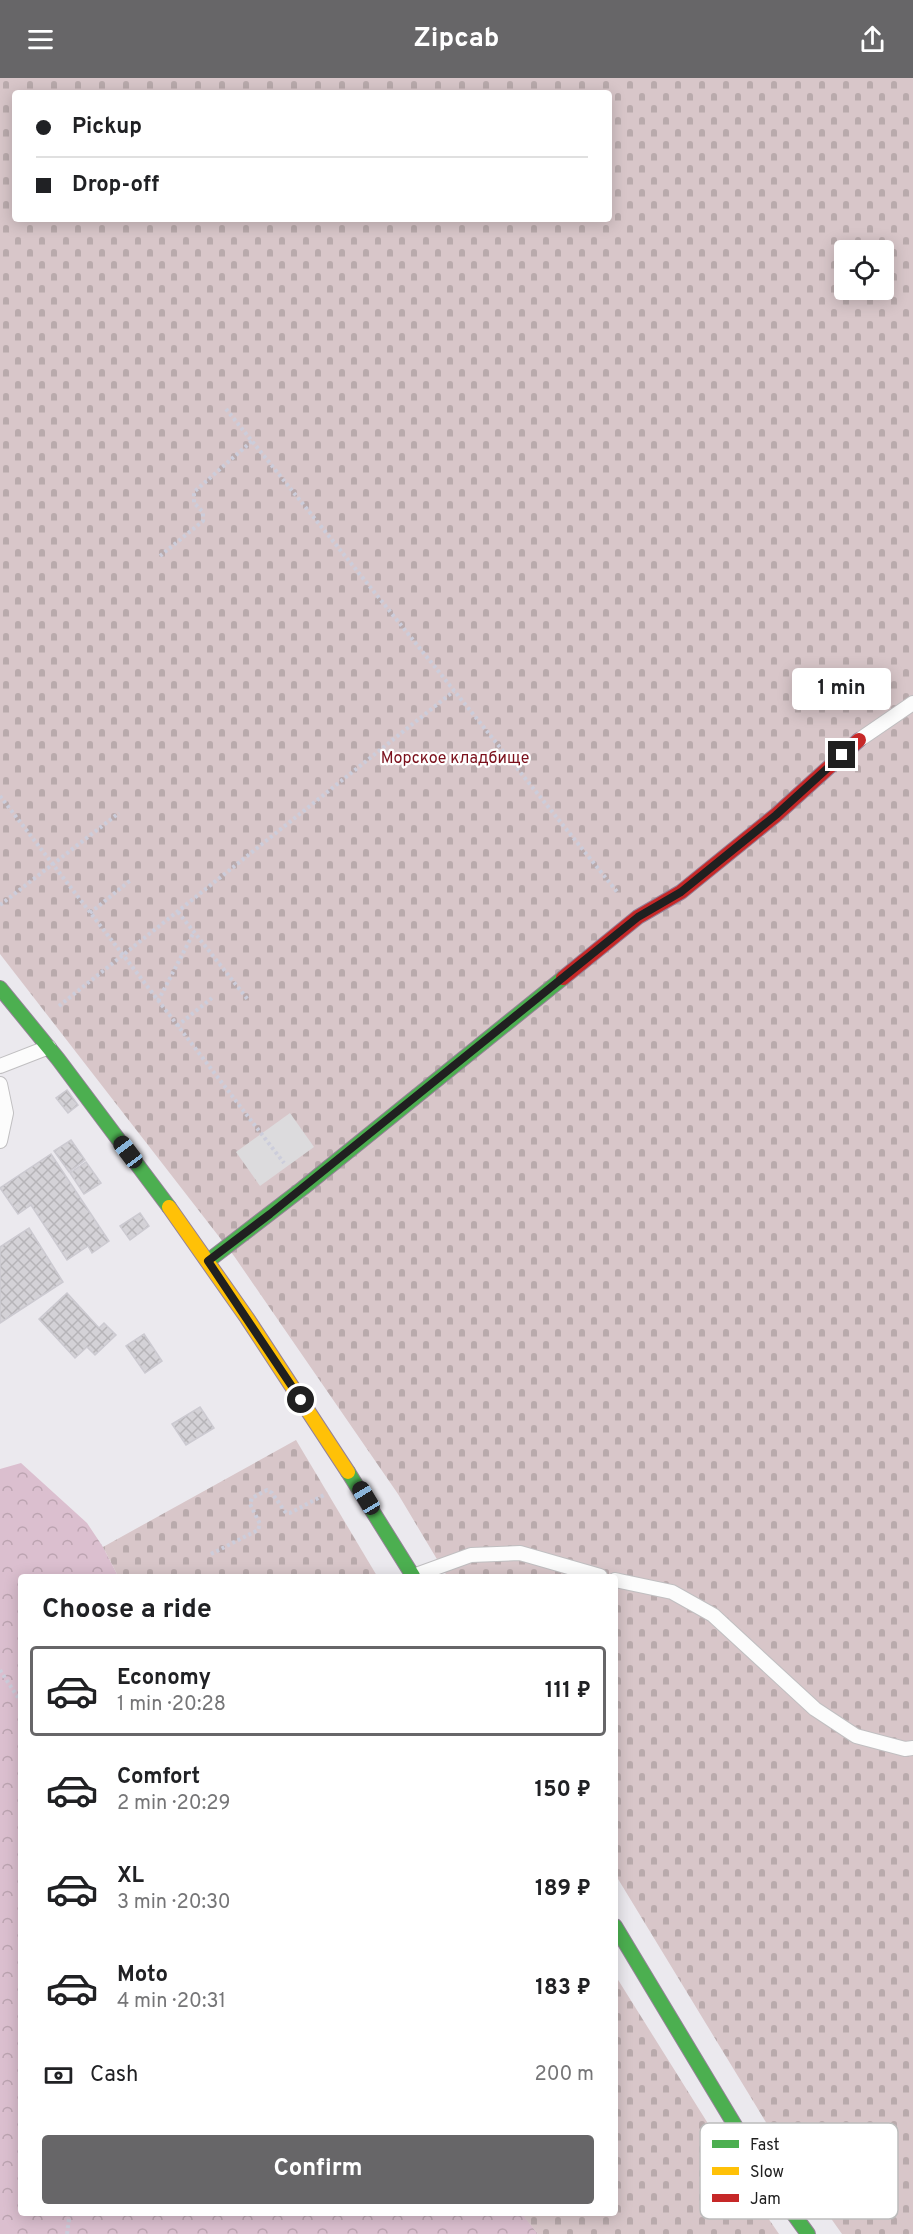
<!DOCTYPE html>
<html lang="en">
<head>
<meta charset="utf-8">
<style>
  body { margin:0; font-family:Overpass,sans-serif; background:#f6f6f6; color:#202124; height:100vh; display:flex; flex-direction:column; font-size:22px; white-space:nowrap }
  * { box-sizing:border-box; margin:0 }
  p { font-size:20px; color:#757577 }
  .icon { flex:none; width:33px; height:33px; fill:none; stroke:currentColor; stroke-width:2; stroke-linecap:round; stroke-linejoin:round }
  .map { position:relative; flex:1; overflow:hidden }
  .drawer { position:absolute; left:18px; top:1496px; width:600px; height:642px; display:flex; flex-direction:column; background:#fff; border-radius:6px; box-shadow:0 3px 15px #0003 }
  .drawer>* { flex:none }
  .hud { position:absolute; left:12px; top:12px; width:600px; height:132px; border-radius:6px; box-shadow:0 3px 15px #0003; display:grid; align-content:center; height:132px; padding:0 24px; background:#fff }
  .tools { position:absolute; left:834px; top:162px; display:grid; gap:12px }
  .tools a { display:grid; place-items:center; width:60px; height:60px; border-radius:6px; background:#fff; box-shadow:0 3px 15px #0003; font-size:30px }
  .end { position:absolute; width:27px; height:27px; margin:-14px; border:8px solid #202020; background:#fff; box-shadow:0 0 0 3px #fff }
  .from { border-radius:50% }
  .bubble { position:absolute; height:42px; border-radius:6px; background:#fff; box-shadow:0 3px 15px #0003; font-size:20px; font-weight:700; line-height:42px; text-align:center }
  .car { position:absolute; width:18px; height:36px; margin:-18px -9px; border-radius:8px; box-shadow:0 0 4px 2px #0007; background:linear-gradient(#222 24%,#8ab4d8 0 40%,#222 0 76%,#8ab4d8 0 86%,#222 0) }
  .hud b { display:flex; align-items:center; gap:21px; height:57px; font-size:22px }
  .hud b+b { border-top:2px solid #e0e0e0 }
  .hud i { width:15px; height:15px; background:#202124 }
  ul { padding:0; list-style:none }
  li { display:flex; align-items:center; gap:18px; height:90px; margin:0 12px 9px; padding:0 12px; border:3px solid transparent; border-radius:6px }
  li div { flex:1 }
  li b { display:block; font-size:22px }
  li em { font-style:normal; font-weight:700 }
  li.current { border-color:#676668 }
  li>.icon { width:54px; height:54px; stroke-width:1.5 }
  h2 { padding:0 24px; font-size:27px; line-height:72px }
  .pay { display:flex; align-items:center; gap:15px; height:66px; padding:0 24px; font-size:22px }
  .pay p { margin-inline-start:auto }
  .button { display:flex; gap:12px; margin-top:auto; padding:12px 24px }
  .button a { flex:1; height:69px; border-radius:6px; background:#676668; color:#fff; font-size:24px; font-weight:700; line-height:69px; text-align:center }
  header { display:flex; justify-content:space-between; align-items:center; height:78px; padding:0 24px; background:#676668; color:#fff; font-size:27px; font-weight:700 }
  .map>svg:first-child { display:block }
  .forest { fill:url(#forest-crowns) }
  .cemetery { fill:url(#cemetery-stones); fill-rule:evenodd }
  .parking { fill:#dcdbdd }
  .building { fill:url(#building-cross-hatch); stroke:#cccad1; stroke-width:1.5 }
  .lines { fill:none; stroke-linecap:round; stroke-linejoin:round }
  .lane-casing { stroke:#c0bfc1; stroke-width:16 }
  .fast-casing { stroke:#958198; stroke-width:16 }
  .slow-casing { stroke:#958198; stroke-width:16 }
  .jam-casing { stroke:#958198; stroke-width:16 }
  .path { stroke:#cccddb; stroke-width:4; stroke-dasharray:3 3; stroke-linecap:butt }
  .lane { stroke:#fcfcfc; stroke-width:14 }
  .fast { stroke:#4caf50; stroke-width:14 }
  .slow { stroke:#ffc107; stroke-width:14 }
  .jam { stroke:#c62828; stroke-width:14 }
  .route { stroke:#202020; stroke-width:8 }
  .labels { text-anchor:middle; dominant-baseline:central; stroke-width:4.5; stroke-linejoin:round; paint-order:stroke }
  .park-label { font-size:16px; fill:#7b101c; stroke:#fff }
  .key { fill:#fff; stroke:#bcbcbc; stroke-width:1.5 }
  .key-label { font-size:16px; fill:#202020 }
</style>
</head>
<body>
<header><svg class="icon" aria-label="menu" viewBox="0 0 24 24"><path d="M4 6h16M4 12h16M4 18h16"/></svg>Zipcab<svg class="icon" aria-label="share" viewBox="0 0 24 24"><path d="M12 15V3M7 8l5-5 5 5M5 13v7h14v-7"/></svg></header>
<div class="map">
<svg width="913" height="2156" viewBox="0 0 913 2156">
  <defs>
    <pattern id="forest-crowns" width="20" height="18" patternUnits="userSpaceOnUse" patternTransform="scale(1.5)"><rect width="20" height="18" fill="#dbbfcf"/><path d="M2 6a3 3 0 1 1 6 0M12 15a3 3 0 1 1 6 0" fill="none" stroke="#bca4b1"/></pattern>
    <pattern id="cemetery-stones" width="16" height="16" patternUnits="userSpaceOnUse" patternTransform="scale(1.5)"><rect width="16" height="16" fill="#d8c6c9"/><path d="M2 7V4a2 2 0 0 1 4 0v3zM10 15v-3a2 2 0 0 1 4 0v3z" fill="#b9aaac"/></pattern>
    <pattern id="building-cross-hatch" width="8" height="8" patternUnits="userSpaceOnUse" patternTransform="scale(1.5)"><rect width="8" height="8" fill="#d4d2d7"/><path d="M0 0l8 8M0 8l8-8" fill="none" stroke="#b6b4b8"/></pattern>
  </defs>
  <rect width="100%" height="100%" fill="#ebe9ee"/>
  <polygon class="forest" points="21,1385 87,1445 103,1469 118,1498 21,1498 21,2134 521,2134 538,2156 0,2156 0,1391"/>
  <g class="cemetery">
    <path d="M0,0h913v2156h-71l-58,-82 -169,-278v-298h-168l-49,-82 -164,-238 -234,-302zM15,15h594v126h-594zM844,172h40v40h-40z"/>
    <polygon points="296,1362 377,1498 118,1498 103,1469"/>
    <polygon points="615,1897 759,2127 779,2156 538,2156 521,2135 615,2134"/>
  </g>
  <polygon class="parking" points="290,1035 314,1069 260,1108 236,1074"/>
  <g class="building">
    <polygon points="67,1012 78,1027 68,1035 56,1020"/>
    <polygon points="71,1062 85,1082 69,1094 54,1073"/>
    <polygon points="51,1076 109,1163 92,1175 88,1168 67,1182 31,1127 18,1136 0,1110"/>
    <polygon points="86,1084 101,1105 84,1116 70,1095"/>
    <polygon points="140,1135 149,1148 130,1162 120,1148"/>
    <polygon points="29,1150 63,1204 0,1245 0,1169"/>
    <polygon points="67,1215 99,1250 104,1245 116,1257 95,1277 87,1269 75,1280 39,1241"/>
    <polygon points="144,1256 162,1283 145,1295 126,1268"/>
    <polygon points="200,1329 214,1350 186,1367 172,1346"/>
  </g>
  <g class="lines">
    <g class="lane-casing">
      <g id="lane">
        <polyline points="859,662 913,625"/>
        <polyline points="0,988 49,969"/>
        <polyline points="0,1006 6,1035 0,1063"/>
        <polyline points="413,1498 471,1477 520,1475 600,1498"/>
        <polyline points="615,1502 672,1514 713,1537 815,1631 856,1658 905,1671 913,1670"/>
      </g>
    </g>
    <g class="fast-casing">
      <g id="fast">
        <polyline points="0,910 58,981 169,1129"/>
        <polyline points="208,1183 303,1110 563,900"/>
        <polyline points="348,1394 413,1498"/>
        <polyline points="615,1848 763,2094 808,2156"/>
      </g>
    </g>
    <g class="slow-casing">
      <polyline id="slow" points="169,1129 247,1240 348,1394"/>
    </g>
    <g class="jam-casing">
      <polyline id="jam" points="563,900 638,839 681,814 776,737 859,662"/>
    </g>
    <g class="path">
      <polyline points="226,331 618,815"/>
      <polyline points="160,478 203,443 203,434 194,425 194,414 252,363"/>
      <polyline points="0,718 284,1085"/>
      <polyline points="0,827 119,735"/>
      <polyline points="178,834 249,923"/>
      <polyline points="90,835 132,801"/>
      <polyline points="158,923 194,854"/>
      <polyline points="59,928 454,613"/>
      <polyline points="177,948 212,920"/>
      <polyline points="211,1476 258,1452 260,1446 250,1426 252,1420 267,1412 272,1415 286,1435 290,1435 324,1417"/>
      <polyline points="0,1592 21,1624"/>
      <polyline points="67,2156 70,2134"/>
    </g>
    <use href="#lane" class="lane"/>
    <use href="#fast" class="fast"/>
    <use href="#slow" class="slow"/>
    <use href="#jam" class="jam"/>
  </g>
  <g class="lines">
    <polyline class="route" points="301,1322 208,1183 270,1136 638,839 681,814 776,737 842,677"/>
  </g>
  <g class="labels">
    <g class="park-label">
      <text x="455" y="681">Морское кладбище</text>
    </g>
  </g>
  <rect x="700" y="2045" width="198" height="96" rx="9" class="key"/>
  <rect x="712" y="2062" width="27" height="8" fill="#4caf50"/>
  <rect x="712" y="2089" width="27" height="8" fill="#ffc107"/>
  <rect x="712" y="2116" width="27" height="8" fill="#c62828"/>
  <g class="key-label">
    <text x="750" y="2072">Fast</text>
    <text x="750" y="2099">Slow</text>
    <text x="750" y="2126">Jam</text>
  </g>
</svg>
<div class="tools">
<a><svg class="icon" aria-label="locate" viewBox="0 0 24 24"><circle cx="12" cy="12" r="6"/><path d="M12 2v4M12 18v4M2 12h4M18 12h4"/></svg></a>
</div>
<i class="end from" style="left:301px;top:1322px"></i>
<i class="end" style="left:842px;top:677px"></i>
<div class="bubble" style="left:792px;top:590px;width:99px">1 min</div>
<i class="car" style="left:128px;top:1074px;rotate:323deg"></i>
<i class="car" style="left:366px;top:1420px;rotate:329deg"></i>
<div class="hud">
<b><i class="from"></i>Pickup</b>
<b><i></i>Drop-off</b>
</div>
<section class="drawer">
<h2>Choose a ride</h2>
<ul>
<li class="current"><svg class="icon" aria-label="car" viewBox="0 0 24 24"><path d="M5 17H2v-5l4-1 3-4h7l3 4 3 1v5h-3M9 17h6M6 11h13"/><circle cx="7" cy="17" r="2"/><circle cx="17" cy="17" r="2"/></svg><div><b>Economy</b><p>1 min · 20:28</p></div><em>111 ₽</em></li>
<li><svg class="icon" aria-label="car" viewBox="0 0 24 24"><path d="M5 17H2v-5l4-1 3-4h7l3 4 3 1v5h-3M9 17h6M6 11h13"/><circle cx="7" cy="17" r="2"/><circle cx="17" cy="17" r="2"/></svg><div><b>Comfort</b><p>2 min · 20:29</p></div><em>150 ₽</em></li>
<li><svg class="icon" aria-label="car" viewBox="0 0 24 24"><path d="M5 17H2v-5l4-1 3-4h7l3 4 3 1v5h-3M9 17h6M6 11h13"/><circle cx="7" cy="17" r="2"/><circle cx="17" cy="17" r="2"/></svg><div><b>XL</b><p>3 min · 20:30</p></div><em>189 ₽</em></li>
<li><svg class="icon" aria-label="car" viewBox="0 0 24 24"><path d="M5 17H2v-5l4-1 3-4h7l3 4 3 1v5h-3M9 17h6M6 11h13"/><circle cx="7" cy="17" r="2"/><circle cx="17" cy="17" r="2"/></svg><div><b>Moto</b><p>4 min · 20:31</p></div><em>183 ₽</em></li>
</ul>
<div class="pay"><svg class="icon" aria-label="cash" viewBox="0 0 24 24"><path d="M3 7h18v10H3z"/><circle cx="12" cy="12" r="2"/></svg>Cash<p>200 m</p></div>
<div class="button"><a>Confirm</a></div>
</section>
</div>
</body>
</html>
